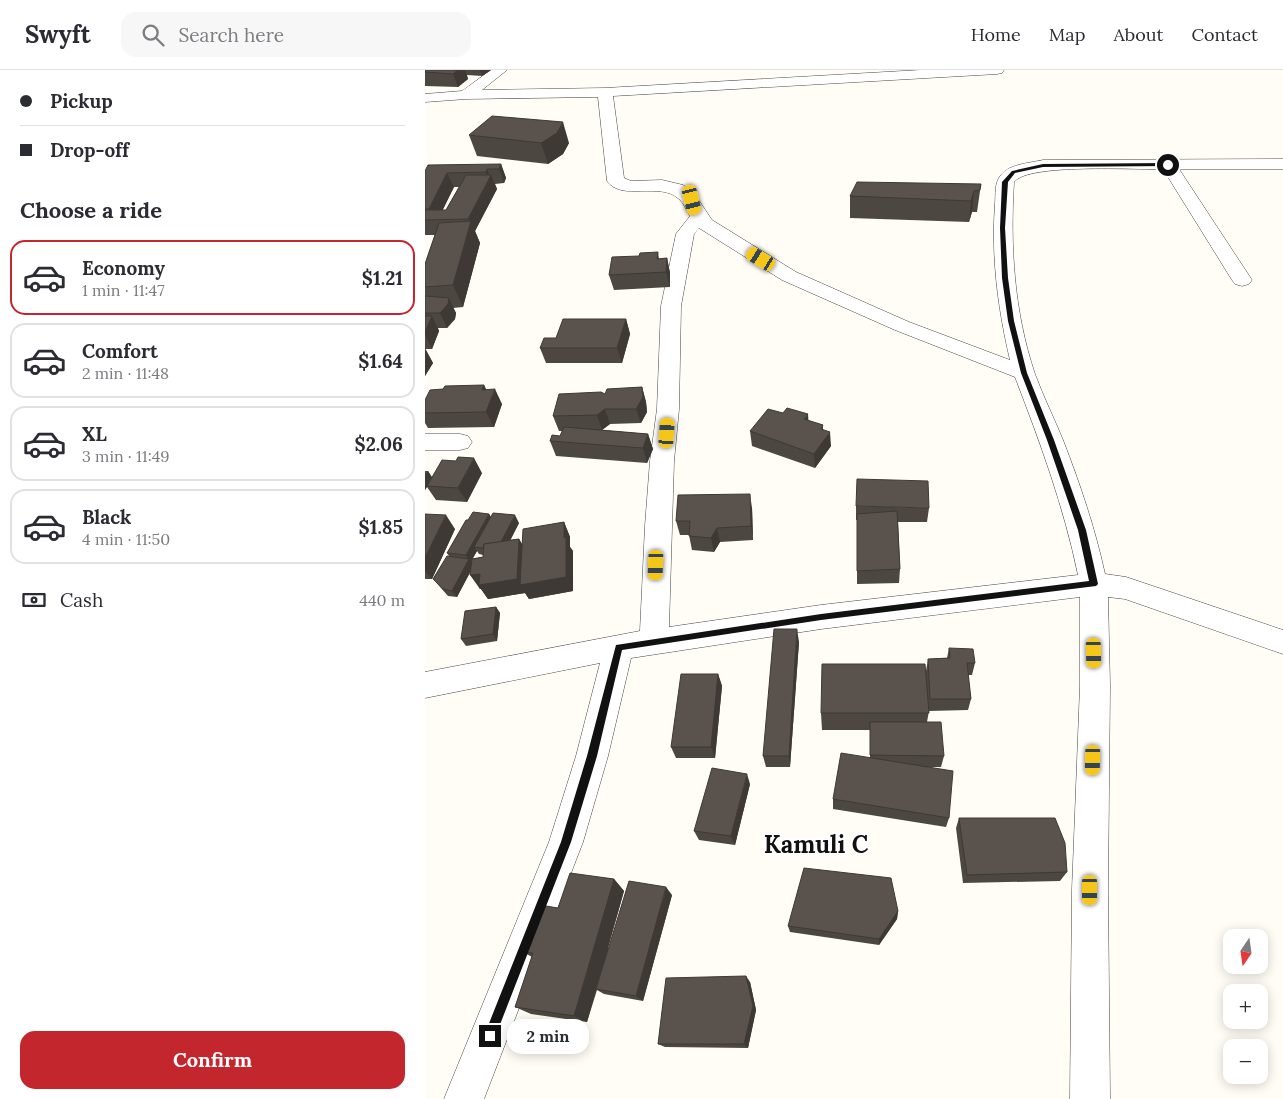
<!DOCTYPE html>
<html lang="en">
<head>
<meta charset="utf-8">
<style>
  body { margin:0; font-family:Lora,serif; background:#f7f7f7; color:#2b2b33; height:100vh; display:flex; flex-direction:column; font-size:19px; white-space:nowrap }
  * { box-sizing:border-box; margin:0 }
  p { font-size:16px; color:#7c7c81 }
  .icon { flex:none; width:28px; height:28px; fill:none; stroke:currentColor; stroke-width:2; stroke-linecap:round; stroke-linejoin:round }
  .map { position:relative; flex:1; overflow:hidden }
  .details { display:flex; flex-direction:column; background:#fff; width:425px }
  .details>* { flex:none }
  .guide { display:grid; align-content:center; height:110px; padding:0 20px; background:#fff }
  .needle { width:32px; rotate:193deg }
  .tools { position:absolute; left:798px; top:859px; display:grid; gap:10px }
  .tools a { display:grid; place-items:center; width:45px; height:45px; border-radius:10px; background:#fff; box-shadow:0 2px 12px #0003; font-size:25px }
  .end { position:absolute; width:22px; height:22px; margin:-11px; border:6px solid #111; background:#fff; box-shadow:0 0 0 2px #fff }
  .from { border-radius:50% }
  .bubble { position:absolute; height:35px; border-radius:15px; background:#fff; box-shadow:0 2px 12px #0003; font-size:16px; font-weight:800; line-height:35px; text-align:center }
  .car { position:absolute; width:15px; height:30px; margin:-15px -8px; border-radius:6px; box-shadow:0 0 4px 1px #0007; background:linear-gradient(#f5c518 24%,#345 0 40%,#f5c518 0 76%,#345 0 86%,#f5c518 0) }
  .guide b { display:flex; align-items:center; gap:18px; height:48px; font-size:19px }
  .guide b+b { border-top:1px solid #e1e1e2 }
  .guide i { width:12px; height:12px; background:#2b2b33 }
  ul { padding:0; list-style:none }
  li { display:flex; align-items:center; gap:15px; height:75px; margin:0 10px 8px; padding:0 10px; border:2px solid #e1e1e2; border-radius:15px }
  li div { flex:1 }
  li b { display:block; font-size:19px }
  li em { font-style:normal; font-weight:800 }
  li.active { border-color:#c4262e }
  li>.icon { width:45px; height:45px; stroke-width:1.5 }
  h2 { padding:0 20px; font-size:22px; line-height:60px }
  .pay { display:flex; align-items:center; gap:12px; height:55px; padding:0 20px; font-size:19px }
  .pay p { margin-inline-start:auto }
  .action { display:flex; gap:10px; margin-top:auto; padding:10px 20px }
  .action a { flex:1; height:58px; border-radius:15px; background:#c4262e; color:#fff; font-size:20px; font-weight:800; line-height:58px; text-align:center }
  header { display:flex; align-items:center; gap:30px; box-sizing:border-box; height:70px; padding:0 25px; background:#fff; border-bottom:1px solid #e1e1e2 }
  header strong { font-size:24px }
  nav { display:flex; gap:28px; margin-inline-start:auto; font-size:18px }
  .search { width:350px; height:45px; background:#f7f7f7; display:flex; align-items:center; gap:12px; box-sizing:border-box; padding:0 18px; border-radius:15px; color:#7c7c81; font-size:19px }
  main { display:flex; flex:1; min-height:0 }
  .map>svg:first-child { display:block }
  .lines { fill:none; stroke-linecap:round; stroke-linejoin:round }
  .minor-casing { stroke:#444; stroke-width:1 }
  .minor { fill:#fff; fill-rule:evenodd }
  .wall { fill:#4d4742; fill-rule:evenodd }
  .shaded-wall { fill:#3f3936 }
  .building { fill:#5a524d; stroke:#3f3936 }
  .route { fill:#111 }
  .labels { text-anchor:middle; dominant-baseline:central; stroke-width:5; stroke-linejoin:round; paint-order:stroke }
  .near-quarter-label { font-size:24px; font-weight:bold; fill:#111; stroke:#fff }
</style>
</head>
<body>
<header>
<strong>Swyft</strong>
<div class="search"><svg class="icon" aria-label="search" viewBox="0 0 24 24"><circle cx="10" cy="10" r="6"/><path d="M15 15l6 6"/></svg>Search here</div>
<nav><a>Home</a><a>Map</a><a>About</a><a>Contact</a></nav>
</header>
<main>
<section class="details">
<div class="guide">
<b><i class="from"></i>Pickup</b>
<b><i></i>Drop-off</b>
</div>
<h2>Choose a ride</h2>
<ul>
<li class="active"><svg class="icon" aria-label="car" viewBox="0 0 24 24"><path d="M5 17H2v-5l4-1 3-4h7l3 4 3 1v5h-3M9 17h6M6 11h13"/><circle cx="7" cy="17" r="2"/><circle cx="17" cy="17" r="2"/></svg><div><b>Economy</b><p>1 min · 11:47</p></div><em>$1.21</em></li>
<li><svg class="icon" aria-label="car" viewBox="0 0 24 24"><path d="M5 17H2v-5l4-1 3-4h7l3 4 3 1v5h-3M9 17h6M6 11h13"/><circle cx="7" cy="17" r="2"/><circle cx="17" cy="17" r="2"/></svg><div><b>Comfort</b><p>2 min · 11:48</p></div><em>$1.64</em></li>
<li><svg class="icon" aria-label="car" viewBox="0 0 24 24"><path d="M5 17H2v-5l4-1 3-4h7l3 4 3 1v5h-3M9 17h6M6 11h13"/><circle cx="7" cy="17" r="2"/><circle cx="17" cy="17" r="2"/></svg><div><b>XL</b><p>3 min · 11:49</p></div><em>$2.06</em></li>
<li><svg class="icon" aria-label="car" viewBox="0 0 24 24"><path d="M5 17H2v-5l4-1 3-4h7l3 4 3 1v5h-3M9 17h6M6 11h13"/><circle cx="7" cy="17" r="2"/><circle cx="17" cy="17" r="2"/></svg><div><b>Black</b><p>4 min · 11:50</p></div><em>$1.85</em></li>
</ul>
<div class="pay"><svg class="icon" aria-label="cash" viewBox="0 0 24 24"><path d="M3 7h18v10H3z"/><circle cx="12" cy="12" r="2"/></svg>Cash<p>440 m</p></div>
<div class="action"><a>Confirm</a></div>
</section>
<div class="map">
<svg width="858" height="1029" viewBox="0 0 858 1029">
  <rect width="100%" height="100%" fill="#fffdf5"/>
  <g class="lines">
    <g class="minor-casing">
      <g id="minor">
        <path d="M66,0h16l-25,20 123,-2 316,-18h83l-2,3 -5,1 -384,22 11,82 7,3 31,-1 21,5 11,8 18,27 84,52 113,50 101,38c-12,-51 -19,-103 -15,-156 1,-10 -1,-21 6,-29 8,-11 29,-12 42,-15l240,-1v10h-104l73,111 -3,4 -7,2 -7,-2 -3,-4 -69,-111c-28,1 -135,-6 -149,13 -4,64 0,130 21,192 8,22 19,44 28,66 17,44 32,88 42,134l21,3 157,53v24l-158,-55 -17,-2 2,89 -2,204 2,209h-40l2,-209 8,-204v-89l-259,32 -190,29 -23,98 -25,86 -99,257h-40l105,-257 27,-86 24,-93 -175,35v-26l215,-41 5,-105 5,-65 7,-52 4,-103 15,-72 14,-18c-4,-6 -6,-13 -11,-17 -19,-18 -57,3 -72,-18l-9,-84 -132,2 -41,3v-8l37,-3zM274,158l83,52 113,50 120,47c25,65 49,130 63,198l-257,30 -152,22 5,-166 5,-52 2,-103 13,-72z"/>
        <polygon points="0,364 35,364 43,366 47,372 43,378 35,380 0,380"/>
      </g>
    </g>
    <use href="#minor" class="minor"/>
  </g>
  <g class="wall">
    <polygon points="0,0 66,0 57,6 42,5 43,9 33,17 0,16"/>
    <polygon points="44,65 144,73 138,84 123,94 52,86"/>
    <path d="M76,94l5,14 -2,5 -9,1 2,5 -22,42 5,12 -17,64 -10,1 3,5 -1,6 -8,9h-9l1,3 -7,18h-7l8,14 -8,13v-112l10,-29h-10v-64zM29,117h5l-13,23h-4z"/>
    <polygon points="556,114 552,142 547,142 544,152 425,148 425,126"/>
    <polygon points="233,182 234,189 242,188 245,203 245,217 189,220 184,205 214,186"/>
    <polygon points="201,249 205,264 197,293 121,293 115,278 131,268"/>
    <polygon points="59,315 61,320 77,334 69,357 3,358 0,353 0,330 18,319"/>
    <polygon points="217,317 221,332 222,342 216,353 185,354 177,360 223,364 228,379 222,393 131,386 125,371 135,366 137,361 134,361 128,346 180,324"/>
    <polygon points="358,343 398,355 398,359 406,376 390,398 327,376 325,361"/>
    <polygon points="0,401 3,401 7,407 57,403 42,432 11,430 2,417 0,420"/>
    <polygon points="431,436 504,438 502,452 473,452 475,499 474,513 432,514 432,450 431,450"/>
    <polygon points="327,438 328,470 295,472 289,482 267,480 264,465 255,465 251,451"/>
    <polygon points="0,444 30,459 7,509 0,509"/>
    <path d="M64,444l2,3 28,6 -9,17 9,-1 3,5 42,-22 6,15v10l3,4v40l-44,8 -4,-6 -37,6 -7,-10h-1l-9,-18 -14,26 -9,-1 -15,-17 16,-23 -2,-3 21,-33zM52,481l2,3 4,1v2l-11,2z"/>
    <polygon points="71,537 75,543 72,571 41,576 36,569"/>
    <polygon points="374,572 365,697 341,697 338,686"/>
    <polygon points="524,578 550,593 547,605 543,605 546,629 543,640 504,641 502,652 519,686 516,697 502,697 524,748 521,757 408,739 408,729 445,688 445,660 397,660 396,643 501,601 503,589 522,588"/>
    <polygon points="293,604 297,616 290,688 251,688 246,677"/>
    <polygon points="325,714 310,775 274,770 269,761"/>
    <polygon points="534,748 642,802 635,811 538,813 531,758"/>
    <polygon points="189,809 199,821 183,878 247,825 218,931 179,924 172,920 162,952 106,944 90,937 107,887 98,882 133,838"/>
    <polygon points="473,841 472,849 454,875 365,862 363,856"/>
    <polygon points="325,912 331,940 323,978 240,977 233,974"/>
  </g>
  <g class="shaded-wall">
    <polygon points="33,0 40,0 43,9 33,17 28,4"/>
    <polygon points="55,0 66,0 57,6"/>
    <polygon points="138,52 144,73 138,84 123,94 116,73"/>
    <polygon points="76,94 81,108 79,113 74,99"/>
    <polygon points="62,99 65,107 66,105 72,119 50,161 55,173 38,237 28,215 45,155 43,149 64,110 61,102"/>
    <polygon points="22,103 29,117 13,150 9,150 4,139"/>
    <polygon points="549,121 547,142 544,152 546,131"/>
    <polygon points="242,188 245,203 245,217 241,202"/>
    <polygon points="24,228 31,243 30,249 22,258 15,243"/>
    <polygon points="7,246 14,261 7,279 0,265 0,262"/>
    <polygon points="201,249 205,264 197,293 192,278"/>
    <polygon points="0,278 8,293 0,306"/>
    <polygon points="59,315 66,329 70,319 77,334 69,357 61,342 57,320"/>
    <polygon points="217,317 221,332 222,342 216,353 211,339"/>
    <polygon points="180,339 185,354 177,360 172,345"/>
    <polygon points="383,344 384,359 379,349"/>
    <polygon points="405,362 406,376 390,398 389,384"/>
    <polygon points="223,364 228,379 222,393 218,378"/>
    <polygon points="49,388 57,403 42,432 33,418"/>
    <polygon points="3,401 7,408 0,420 0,405"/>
    <polygon points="325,424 327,438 328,470 326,456"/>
    <polygon points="64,444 68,451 49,477 52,481 46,492 48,496 32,527 27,521 43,489 41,485"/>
    <polygon points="21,445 30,459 7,509 0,501 0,488"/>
    <polygon points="90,445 94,453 77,487 72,480"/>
    <polygon points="139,452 145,467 145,477 148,481 148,521 104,529 100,523 63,529 56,519 55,519 45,505 94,469 102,483 139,468"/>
    <polygon points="292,458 295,472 289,482 286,468"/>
    <polygon points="71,537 75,543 72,571 68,564"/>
    <polygon points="372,559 374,572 365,697 364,686"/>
    <polygon points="293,604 297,616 290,688 286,677"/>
    <polygon points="322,704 325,714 310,775 306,766"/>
    <polygon points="189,809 199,821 162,952 149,946"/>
    <polygon points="241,817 247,825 218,931 211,926"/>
    <polygon points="473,841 472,849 454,875 454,869"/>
    <polygon points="321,906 325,912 331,940 323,978 319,974"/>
  </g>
  <g class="building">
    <polygon points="0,0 33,0 28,4 0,2"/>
    <polygon points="67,46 138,52 132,63 116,73 44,65"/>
    <polygon points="76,94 74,99 62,99 61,102 22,103 4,139 0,139 0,101 3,95"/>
    <polygon points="41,105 66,105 43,149 0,150 0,140 21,140"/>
    <polygon points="432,112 556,114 555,120 549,121 546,131 425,126"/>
    <polygon points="46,151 28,215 0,217 0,194 14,153"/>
    <polygon points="233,182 232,189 242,188 241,202 184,205 187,187 214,186 215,183"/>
    <polygon points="0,226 24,228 23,234 15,243 0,243"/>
    <polygon points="0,246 7,246 0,262"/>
    <polygon points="138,249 201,249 192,278 115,278 119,268 131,268"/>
    <polygon points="59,315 57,320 70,319 61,342 0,343 0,330 5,320 18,319 20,316"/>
    <polygon points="217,317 218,327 211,339 180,339 172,345 128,346 134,324 176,322 180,324 182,319"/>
    <polygon points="362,338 383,344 379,349 398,355 396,359 405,362 389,384 325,361 343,339 358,343"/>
    <polygon points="139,357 223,364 218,378 125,371 127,365 135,366"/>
    <polygon points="33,387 49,388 33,418 2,416 17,390 31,391"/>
    <polygon points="432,409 503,411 504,438 431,436"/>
    <polygon points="325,424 326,456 292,458 286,468 264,466 265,451 251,451 253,425"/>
    <polygon points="472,441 475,499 432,501 432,444"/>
    <polygon points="48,442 64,444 41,485 22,483 41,450 43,450"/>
    <polygon points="68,443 90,445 76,472 59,474 58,478 49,477"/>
    <polygon points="0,444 21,445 0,488"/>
    <polygon points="139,452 139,468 141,467 141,507 95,515 98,459"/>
    <polygon points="94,469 92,509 54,515 55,504 45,505 47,489 58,487 59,474"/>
    <polygon points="22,486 44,489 27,521 18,519 8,509"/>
    <polygon points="71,537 68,564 36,569 40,541"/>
    <polygon points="349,559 372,559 364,686 338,686"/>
    <polygon points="524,578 548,579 550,593 542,593 546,629 505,629 503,589 525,588"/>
    <polygon points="397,594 500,594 504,643 396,643"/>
    <polygon points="256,604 293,604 286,677 246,677"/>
    <polygon points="445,652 516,652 519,686 445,685"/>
    <polygon points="416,683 528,701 524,748 408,729"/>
    <polygon points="287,698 322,704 306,766 269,761"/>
    <polygon points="534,748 630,748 640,773 642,802 542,805"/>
    <polygon points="379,798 466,808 473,841 454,869 363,856"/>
    <polygon points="145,803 189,809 149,946 90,937 108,883 98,882 115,835 133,838"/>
    <polygon points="204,811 241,817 211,926 171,919"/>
    <polygon points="321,906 328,936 319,974 233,974 241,908"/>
  </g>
  <polygon class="route" points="743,93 745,96 618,97 590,103 583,112 580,158 583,208 589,251 602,303 629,370 661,460 673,514 671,516 396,550 197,580 172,686 146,772 69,970 65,972 61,970 59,966 136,772 162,686 191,575 396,544 664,511 653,460 622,370 596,303 583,251 577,208 575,158 577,112 587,101 618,94"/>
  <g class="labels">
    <g class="near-quarter-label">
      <text x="391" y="774">Kamuli C</text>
    </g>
  </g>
</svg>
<div class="tools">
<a><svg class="needle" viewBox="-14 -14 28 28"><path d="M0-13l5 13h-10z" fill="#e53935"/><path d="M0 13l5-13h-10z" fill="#7c7c81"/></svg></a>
<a>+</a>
<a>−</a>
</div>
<i class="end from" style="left:743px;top:95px"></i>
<i class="end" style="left:65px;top:966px"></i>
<div class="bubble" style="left:82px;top:949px;width:82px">2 min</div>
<i class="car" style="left:267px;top:130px;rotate:166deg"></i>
<i class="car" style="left:336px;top:189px;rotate:301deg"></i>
<i class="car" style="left:242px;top:363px;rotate:4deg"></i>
<i class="car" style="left:231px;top:495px;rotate:182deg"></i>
<i class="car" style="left:669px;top:583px;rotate:179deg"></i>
<i class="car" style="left:668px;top:690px;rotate:181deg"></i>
<i class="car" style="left:665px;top:820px;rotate:180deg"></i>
</div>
</main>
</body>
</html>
